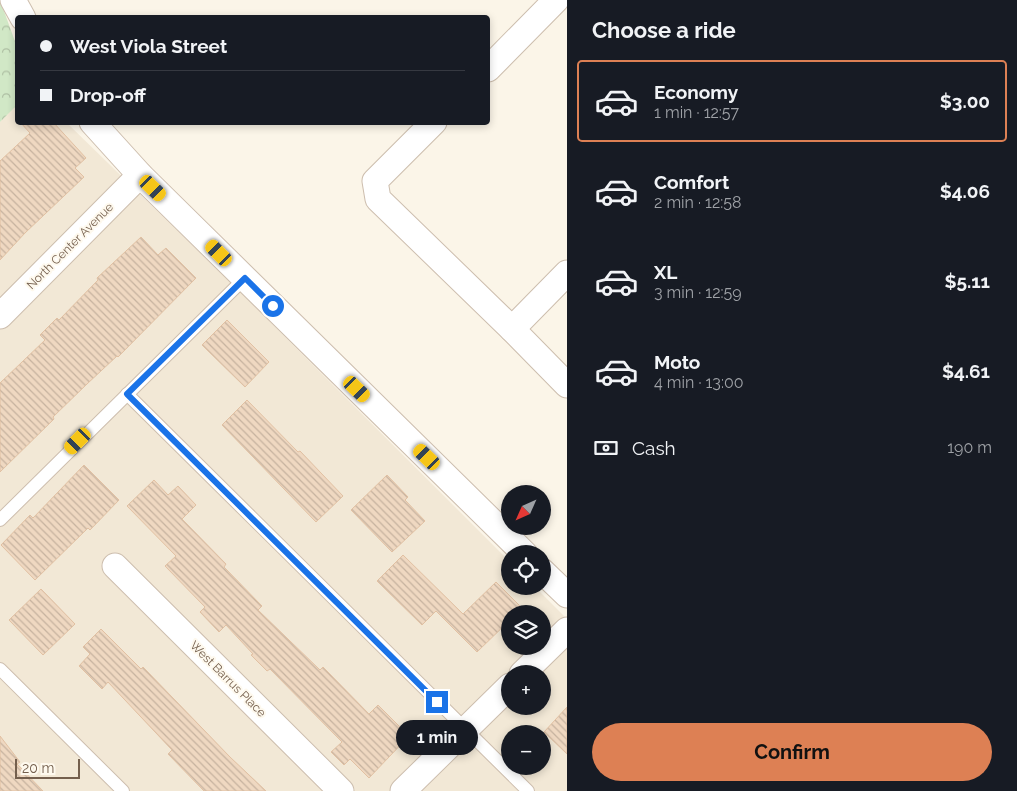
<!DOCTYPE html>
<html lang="en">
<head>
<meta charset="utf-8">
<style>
  body { margin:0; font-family:Raleway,sans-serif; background:#242831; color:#f1f3f6; height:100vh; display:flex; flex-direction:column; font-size:19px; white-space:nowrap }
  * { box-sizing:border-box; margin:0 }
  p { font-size:16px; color:#9ea1a6 }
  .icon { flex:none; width:28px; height:28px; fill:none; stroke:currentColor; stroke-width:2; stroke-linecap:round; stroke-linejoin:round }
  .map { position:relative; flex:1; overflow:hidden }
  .panel { display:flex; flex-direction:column; background:#171b24; width:450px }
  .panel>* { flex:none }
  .hud { position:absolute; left:15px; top:15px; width:475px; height:110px; border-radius:5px; box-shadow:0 2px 8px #0003; display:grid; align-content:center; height:110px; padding:0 25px; background:#171b24 }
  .needle { width:32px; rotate:225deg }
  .buttons { position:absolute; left:501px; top:485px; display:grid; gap:10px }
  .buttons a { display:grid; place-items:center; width:50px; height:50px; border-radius:50%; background:#171b24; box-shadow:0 2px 8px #0003; font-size:25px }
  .scale { position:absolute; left:15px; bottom:12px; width:65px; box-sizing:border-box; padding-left:5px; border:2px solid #745f4d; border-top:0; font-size:14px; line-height:18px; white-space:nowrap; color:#745f4d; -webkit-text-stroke:4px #fef9ee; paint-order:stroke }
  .end { position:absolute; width:22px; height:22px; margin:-11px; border:6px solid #1a73e8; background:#fff; box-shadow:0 0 0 2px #fff }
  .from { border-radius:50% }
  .bubble { position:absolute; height:35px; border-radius:18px; background:#171b24; box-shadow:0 2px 8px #0003; font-size:16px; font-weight:700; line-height:35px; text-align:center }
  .car { position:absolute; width:15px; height:30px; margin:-15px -8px; border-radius:6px; box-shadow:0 0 4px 1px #0007; background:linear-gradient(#f5c518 24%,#345 0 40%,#f5c518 0 76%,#345 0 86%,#f5c518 0) }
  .hud b { display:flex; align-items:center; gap:18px; height:48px; font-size:19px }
  .hud b+b { border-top:1px solid #363941 }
  .hud i { width:12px; height:12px; background:#f1f3f6 }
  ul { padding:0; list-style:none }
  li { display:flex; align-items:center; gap:15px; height:82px; margin:0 10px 8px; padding:0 15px; border:2px solid transparent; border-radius:5px }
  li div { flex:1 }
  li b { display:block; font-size:19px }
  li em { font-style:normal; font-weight:700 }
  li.on { border-color:#dd8054 }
  li>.icon { width:45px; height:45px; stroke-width:1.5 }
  h2 { padding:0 25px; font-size:22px; line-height:60px }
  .pay { display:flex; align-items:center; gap:12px; height:55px; padding:0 25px; font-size:19px }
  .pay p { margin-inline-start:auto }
  .primary-button { display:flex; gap:10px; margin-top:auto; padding:10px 25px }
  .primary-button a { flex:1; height:58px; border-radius:30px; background:#dd8054; color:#111; font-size:20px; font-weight:700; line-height:58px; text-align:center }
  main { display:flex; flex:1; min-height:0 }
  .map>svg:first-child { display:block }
  .residential { fill:#f2e8d6; fill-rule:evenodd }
  .forest { fill:url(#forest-crowns) }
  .building { fill:url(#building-back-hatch); stroke:#e1c0a2 }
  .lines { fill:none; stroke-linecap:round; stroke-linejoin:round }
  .lane-casing { stroke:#cdbeae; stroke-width:14 }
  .street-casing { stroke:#cdbeae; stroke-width:27 }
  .lane { stroke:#fff; stroke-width:12 }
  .street { stroke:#fff; stroke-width:25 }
  .route { stroke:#1a73e8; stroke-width:6 }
  .labels { text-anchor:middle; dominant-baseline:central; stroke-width:4; stroke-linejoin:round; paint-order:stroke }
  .street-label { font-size:12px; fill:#745f4d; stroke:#fef9ee }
</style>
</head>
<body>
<main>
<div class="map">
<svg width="567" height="791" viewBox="0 0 567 791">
  <defs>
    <pattern id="forest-crowns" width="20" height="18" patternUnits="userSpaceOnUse" patternTransform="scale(1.25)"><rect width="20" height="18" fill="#d1e8c6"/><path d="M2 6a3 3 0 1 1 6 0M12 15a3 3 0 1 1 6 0" fill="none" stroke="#aebfa3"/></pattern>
    <pattern id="building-back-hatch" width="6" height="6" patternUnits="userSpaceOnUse" patternTransform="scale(1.25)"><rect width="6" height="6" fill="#efd8c1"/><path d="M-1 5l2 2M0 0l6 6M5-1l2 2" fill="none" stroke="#c6b29f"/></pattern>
  </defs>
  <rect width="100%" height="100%" fill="#fbf5e8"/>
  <path class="residential" d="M17,104l1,18 49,1 162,158 281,281v24h24l33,33v172h-567v-669zM510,614h32v32h-32zM510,674h32v32h-32zM510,734h32v32h-32z"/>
  <polygon class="forest" points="0,0 17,47 18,104 0,122"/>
  <g class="building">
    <polygon points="20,122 53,122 86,158 75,168 84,177 25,233 0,260 0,161 30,133"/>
    <polygon points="141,237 158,255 166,248 196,278 118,357 117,356 87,384 53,417 54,419 0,472 0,383 45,340 40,335 57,318 59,320 98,280 97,278"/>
    <polygon points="227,320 269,362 245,387 202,345"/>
    <polygon points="247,400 298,452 300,451 343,496 316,522 222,425"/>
    <polygon points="84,465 119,500 90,530 88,528 35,580 1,545 30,515 33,518"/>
    <polygon points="387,475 408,497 405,500 425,521 392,552 351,510"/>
    <polygon points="154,480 168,495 178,486 196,505 182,519 226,564 224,567 262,606 258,610 320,670 323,667 369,714 378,705 409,736 369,778 350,759 344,765 331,752 342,742 270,669 267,671 251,655 253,654 226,625 219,632 200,612 205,607 165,566 176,556 127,506"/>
    <polygon points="403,555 463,614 496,582 522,608 516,614 510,614 510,620 477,652 436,611 422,625 377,581"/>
    <polygon points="41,589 75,624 43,655 9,620"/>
    <polygon points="101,629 141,669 143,667 230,757 266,791 204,791 168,754 172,750 108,682 102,689 79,666 90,654 83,647"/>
    <polygon points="567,707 567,754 544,732"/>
    <polygon points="0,736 20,762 17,764 43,791 0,791"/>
  </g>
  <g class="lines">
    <g class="lane-casing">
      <g id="lane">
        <polyline points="127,394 528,791"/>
        <polyline points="0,520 245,278"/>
        <polyline points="0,669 123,791"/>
      </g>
    </g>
    <g class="street-casing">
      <g id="street">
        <polyline points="13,0 23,18"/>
        <polyline points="488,69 556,0"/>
        <polyline points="92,122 140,175 525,554"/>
        <polyline points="434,122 375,181 378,199 512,329 567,385"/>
        <polyline points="0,316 140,175"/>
        <polyline points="512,329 567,273"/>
        <polyline points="115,566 341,791"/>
        <polyline points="542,571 567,595"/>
        <polyline points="522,674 567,630"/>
        <polyline points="403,791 510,686"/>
      </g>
    </g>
    <use href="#lane" class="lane"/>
    <use href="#street" class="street"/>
  </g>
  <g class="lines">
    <polyline class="route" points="273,306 245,278 127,394 437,702"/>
  </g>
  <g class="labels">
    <g class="street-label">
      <text transform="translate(70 246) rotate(-45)">North Center Avenue</text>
      <text transform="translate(228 679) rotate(45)">West Barrus Place</text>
    </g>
  </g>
</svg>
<div class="buttons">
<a><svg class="needle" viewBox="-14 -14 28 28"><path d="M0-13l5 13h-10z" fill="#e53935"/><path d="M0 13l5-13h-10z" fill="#9ea1a6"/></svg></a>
<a><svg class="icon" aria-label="locate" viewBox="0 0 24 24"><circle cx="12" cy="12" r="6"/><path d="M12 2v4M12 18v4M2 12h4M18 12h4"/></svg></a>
<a><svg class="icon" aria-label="layers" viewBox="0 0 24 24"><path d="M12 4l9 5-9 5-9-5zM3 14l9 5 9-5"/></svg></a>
<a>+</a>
<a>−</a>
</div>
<div class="scale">20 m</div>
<i class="end from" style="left:273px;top:306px"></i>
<i class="end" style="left:437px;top:702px"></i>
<div class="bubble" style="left:396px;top:720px;width:82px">1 min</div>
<i class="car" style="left:153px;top:188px;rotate:134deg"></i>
<i class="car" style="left:219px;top:253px;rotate:315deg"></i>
<i class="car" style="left:357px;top:389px;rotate:134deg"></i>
<i class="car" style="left:78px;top:441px;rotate:225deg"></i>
<i class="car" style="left:427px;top:457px;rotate:314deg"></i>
<div class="hud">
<b><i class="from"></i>West Viola Street</b>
<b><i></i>Drop-off</b>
</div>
</div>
<section class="panel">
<h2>Choose a ride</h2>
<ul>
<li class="on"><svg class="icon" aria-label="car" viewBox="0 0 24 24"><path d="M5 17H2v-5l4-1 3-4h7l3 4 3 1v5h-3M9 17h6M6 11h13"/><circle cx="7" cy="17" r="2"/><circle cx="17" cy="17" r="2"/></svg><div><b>Economy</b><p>1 min · 12:57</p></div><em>$3.00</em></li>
<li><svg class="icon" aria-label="car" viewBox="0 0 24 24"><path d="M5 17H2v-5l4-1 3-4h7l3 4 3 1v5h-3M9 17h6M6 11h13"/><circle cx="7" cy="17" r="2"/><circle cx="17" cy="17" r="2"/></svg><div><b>Comfort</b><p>2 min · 12:58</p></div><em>$4.06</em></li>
<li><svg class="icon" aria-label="car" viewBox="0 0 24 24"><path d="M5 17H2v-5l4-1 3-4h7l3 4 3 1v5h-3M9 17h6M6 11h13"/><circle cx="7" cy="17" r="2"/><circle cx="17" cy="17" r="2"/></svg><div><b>XL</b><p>3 min · 12:59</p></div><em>$5.11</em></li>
<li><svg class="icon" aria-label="car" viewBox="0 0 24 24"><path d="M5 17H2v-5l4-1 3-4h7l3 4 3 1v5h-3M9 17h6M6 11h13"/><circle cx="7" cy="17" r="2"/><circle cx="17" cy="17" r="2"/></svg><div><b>Moto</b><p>4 min · 13:00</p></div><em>$4.61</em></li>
</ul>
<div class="pay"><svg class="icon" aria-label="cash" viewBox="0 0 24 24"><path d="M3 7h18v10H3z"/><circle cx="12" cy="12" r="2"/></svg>Cash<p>190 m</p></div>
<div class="primary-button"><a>Confirm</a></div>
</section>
</main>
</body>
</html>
